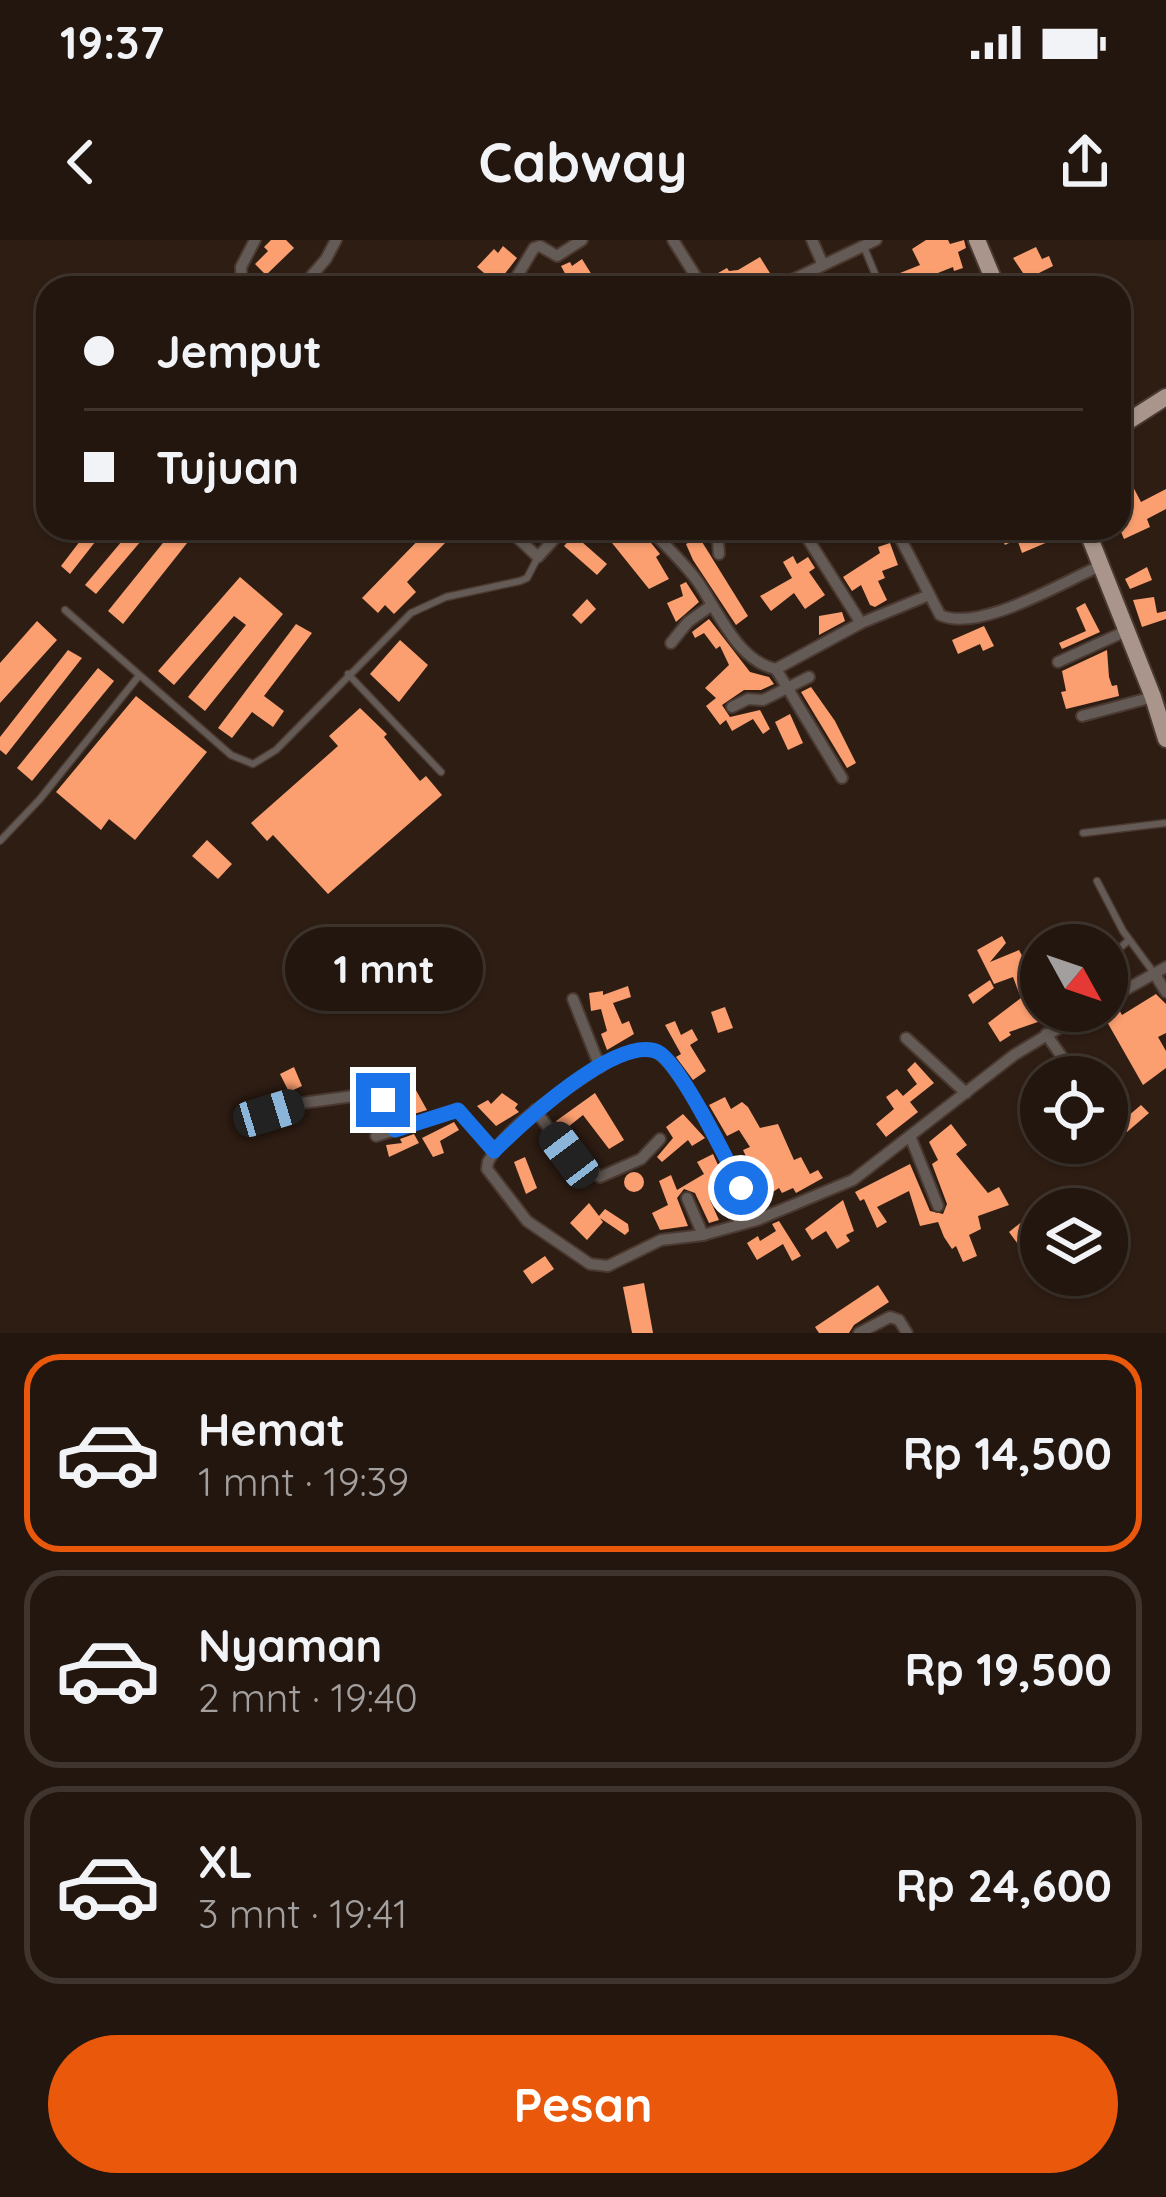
<!DOCTYPE html>
<html lang="id">
<head>
<meta charset="utf-8">
<style>
  body { margin:0; font-family:Quicksand,sans-serif; background:#2a1f17; color:#f1f3f6; height:100vh; display:flex; flex-direction:column; font-size:45px; white-space:nowrap }
  * { box-sizing:border-box; margin:0 }
  p { font-size:39px; color:#a29f9e }
  .icon { flex:none; width:66px; height:66px; fill:none; stroke:currentColor; stroke-width:2; stroke-linecap:round; stroke-linejoin:round }
  .map { position:relative; height:1093px; overflow:hidden }
  .side { display:flex; flex-direction:column; background:#22160e; flex:1 }
  .side>* { flex:none }
  .guide { position:absolute; left:36px; top:36px; width:1095px; height:264px; border-radius:36px; box-shadow:0 3px 9px #0004,0 0 0 3px #3f352e; display:grid; align-content:center; height:264px; padding:0 48px; background:#22160e }
  .needle { width:78px; rotate:130deg }
  .controls { position:absolute; left:1020px; top:684px; display:grid; gap:24px }
  .controls a { display:grid; place-items:center; width:108px; height:108px; border-radius:50%; background:#22160e; box-shadow:0 3px 9px #0004,0 0 0 3px #3f352e; font-size:60px }
  .end { position:absolute; width:54px; height:54px; margin:-27px; border:15px solid #1a73e8; background:#fff; box-shadow:0 0 0 6px #fff }
  .from { border-radius:50% }
  .bubble { position:absolute; height:84px; border-radius:42px; background:#22160e; box-shadow:0 3px 9px #0004,0 0 0 3px #3f352e; font-size:39px; font-weight:700; line-height:84px; text-align:center }
  .car { position:absolute; width:36px; height:72px; margin:-36px -18px; border-radius:15px; box-shadow:0 0 9px 3px #0007; background:linear-gradient(#222 24%,#8ab4d8 0 40%,#222 0 76%,#8ab4d8 0 86%,#222 0) }
  .guide b { display:flex; align-items:center; gap:42px; height:114px; font-size:45px }
  .guide b+b { border-top:3px solid #3f352e }
  .guide i { width:30px; height:30px; background:#f1f3f6 }
  ul { padding:21px 0 0; list-style:none }
  li { display:flex; align-items:center; gap:36px; height:198px; margin:0 24px 18px; padding:0 24px; border:6px solid #3f352e; border-radius:36px }
  li div { flex:1 }
  li b { display:block; font-size:45px }
  li em { font-style:normal; font-weight:700 }
  li.on { border-color:#ea580c }
  li>.icon { width:108px; height:108px; stroke-width:1.5 }
  .primary-button { display:flex; gap:24px; margin-top:auto; padding:24px 48px }
  .primary-button a { flex:1; height:138px; border-radius:72px; background:#ea580c; color:#fff; font-size:48px; font-weight:700; line-height:138px; text-align:center }
  .status { display:flex; justify-content:space-between; align-items:center; height:84px; padding:0 60px; background:#22160e; direction:ltr }
  .status svg { height:33px; fill:currentColor }
  header { display:flex; justify-content:space-between; align-items:center; height:156px; padding:0 48px; background:#22160e; font-size:54px; font-weight:700 }
  .map>svg:first-child { display:block }
  .building { fill:#fb9f70 }
  .lines { fill:none; stroke-linecap:round; stroke-linejoin:round }
  .lane-casing { stroke:#4a3930; stroke-width:9 }
  .street-casing { stroke:#4a3930; stroke-width:14 }
  .primary-casing { stroke:#4a3930; stroke-width:20 }
  .lane { stroke:#655b56; stroke-width:6 }
  .street { stroke:#655b56; stroke-width:10 }
  .primary { stroke:#a9958b; stroke-width:16 }
  .route { stroke:#1a73e8; stroke-width:15 }
</style>
</head>
<body>
<div class="status"><b>19:37</b><svg viewBox="0 0 49 12"><path d="M0 12V9h3v3zM5 12V6h3v6zM10 12V3h3v9zM15 12V0h3v12zM26 1h20v11H26zM47 4h2v5h-2z"/></svg></div>
<header><svg class="icon" aria-label="back" viewBox="0 0 24 24"><path d="M15 5l-7 7 7 7"/></svg>Cabway<svg class="icon" aria-label="share" viewBox="0 0 24 24"><path d="M12 15V3M7 8l5-5 5 5M5 13v7h14v-7"/></svg></header>
<div class="map">
<svg width="1166" height="1093" viewBox="0 0 1166 1093">
  <rect width="100%" height="100%" fill="#2e1d13"/>
  <g class="building">
    <polygon points="271,0 286,0 294,8 266,35 255,24 268,11 264,7"/>
    <polygon points="926,0 948,0 950,4 964,0 966,8 958,12 963,28 954,31 953,27 900,48 895,35 920,25 912,9"/>
    <polygon points="503,6 517,18 497,44 477,27 494,9 498,13"/>
    <polygon points="1036,7 1042,19 1049,16 1053,26 1027,39 1013,18"/>
    <polygon points="760,17 773,38 767,43 757,48 713,48 709,40 718,33 727,28 729,31 738,30"/>
    <polygon points="582,19 592,35 603,48 587,48 577,34 568,39 561,26 570,22 572,26"/>
    <polygon points="1119,220 1141,262 1166,249 1166,269 1147,279 1150,287 1124,299 1119,287"/>
    <polygon points="90,288 106,288 70,334 61,326"/>
    <polygon points="133,288 152,288 96,354 85,345"/>
    <polygon points="175,288 199,288 123,384 108,371"/>
    <polygon points="430,288 445,303 407,342 416,352 394,374 385,365 378,373 362,358"/>
    <polygon points="600,288 639,288 660,314 656,317 669,339 649,349"/>
    <polygon points="1009,288 1052,288 1055,299 1022,313 1017,299 1005,305 999,293"/>
    <polygon points="574,295 607,324 597,335 564,306"/>
    <polygon points="699,297 748,376 736,385 693,320 686,304"/>
    <polygon points="890,303 898,325 882,331 885,338 878,341 887,360 875,367 870,365 861,345 852,351 843,337 880,313 878,307"/>
    <polygon points="793,316 797,324 808,317 815,328 809,332 825,355 805,369 794,353 771,371 760,356 792,338 783,322"/>
    <polygon points="1147,327 1152,340 1130,349 1125,339"/>
    <polygon points="240,337 283,374 205,471 188,457 246,385 234,376 174,445 158,431"/>
    <polygon points="686,342 699,362 676,382 667,363 683,356 680,345"/>
    <polygon points="1154,357 1157,373 1166,371 1166,379 1142,387 1133,360"/>
    <polygon points="587,359 596,369 581,384 572,375"/>
    <polygon points="1085,363 1100,392 1062,409 1059,403 1086,391 1076,368"/>
    <polygon points="842,372 845,381 819,395 819,376"/>
    <polygon points="709,379 750,432 769,437 774,444 761,450 744,450 722,465 730,477 760,470 770,489 763,494 753,479 732,491 726,480 720,485 706,466 716,458 705,448 729,425 720,406 716,409 704,393 695,398 692,392"/>
    <polygon points="37,381 57,400 0,463 0,423"/>
    <polygon points="296,384 312,393 264,456 284,471 273,487 252,472 232,498 218,488"/>
    <polygon points="984,386 994,406 983,411 980,404 958,414 952,400"/>
    <polygon points="400,400 428,425 399,462 370,434"/>
    <polygon points="68,410 82,418 6,515 0,510 0,497"/>
    <polygon points="1107,410 1109,437 1112,446 1117,445 1119,456 1066,469 1061,452 1066,451 1062,431"/>
    <polygon points="98,428 114,441 32,541 17,528"/>
    <polygon points="811,447 835,481 856,523 847,528 801,452"/>
    <polygon points="136,456 207,512 135,600 109,579 101,590 56,552"/>
    <polygon points="360,468 387,494 384,497 420,541 426,536 442,555 328,654 273,595 267,601 251,583 338,506 329,496"/>
    <polygon points="790,474 803,503 788,510 775,482"/>
    <polygon points="207,600 232,624 218,639 192,616"/>
    <polygon points="1002,696 1006,703 990,722 1019,710 1034,738 1041,735 1041,771 1064,773 1009,792 1011,795 1000,802 988,783 1021,758 1013,737 994,744 977,710"/>
    <polygon points="990,740 994,748 973,764 968,755"/>
    <polygon points="628,746 631,757 613,763 622,784 629,781 634,794 607,810 601,794 607,791 601,769 591,771 589,753 603,751 603,755"/>
    <polygon points="1156,754 1166,764 1166,793 1158,797 1166,811 1166,828 1143,845 1102,773 1117,766 1122,775"/>
    <polygon points="725,767 733,788 718,793 711,772"/>
    <polygon points="675,781 681,795 692,789 698,800 690,805 706,831 693,840 676,817 681,814 665,785"/>
    <polygon points="915,822 934,843 910,862 918,872 886,897 876,884 894,869 886,857 897,849 903,856 917,844 907,830"/>
    <polygon points="294,827 302,846 289,852 280,834"/>
    <polygon points="412,843 427,870 401,878 392,857 396,855 394,850"/>
    <polygon points="502,853 518,864 515,868 519,872 496,886 477,866 488,860 491,864"/>
    <polygon points="595,853 624,900 609,909 583,875 563,891 556,881"/>
    <polygon points="725,857 731,869 742,862 748,867 760,888 778,884 794,920 801,917 810,934 818,930 823,938 796,953 793,948 782,953 779,948 768,955 771,960 761,967 747,937 754,933 743,910 750,907 739,890 727,896 709,865"/>
    <polygon points="1141,865 1149,873 1127,892 1117,877 1125,872 1128,876"/>
    <polygon points="683,874 705,898 692,906 688,900 662,922 657,917 673,898 666,887"/>
    <polygon points="454,882 459,890 440,901 444,913 433,917 422,898"/>
    <polygon points="951,884 967,905 956,914 988,953 999,947 1009,965 978,976 981,989 969,995 977,1016 963,1022 956,1006 952,1009 944,997 938,982 920,986 909,951 877,967 887,982 877,988 864,959 860,961 855,952 910,924 930,971 943,974 947,964 932,924 938,920 929,902"/>
    <polygon points="414,894 419,903 389,917 386,905 402,903 400,899"/>
    <polygon points="713,914 729,949 710,960 719,980 709,983 695,953 684,949 677,958 688,986 660,990 652,973 668,965 659,941 671,935 677,950 704,934 697,922"/>
    <polygon points="525,917 537,948 526,954 514,922"/>
    <circle cx="634" cy="942" r="10"/>
    <polygon points="843,960 854,991 846,995 850,1001 837,1009 826,991 812,1000 805,989"/>
    <polygon points="589,963 599,976 605,969 628,984 629,991 625,995 600,978 603,982 587,1000 570,983"/>
    <polygon points="1024,980 1039,999 1023,1011 1009,992"/>
    <polygon points="779,981 801,1016 792,1021 783,1004 757,1020 747,1003 758,996 760,1001 776,991 772,984"/>
    <polygon points="545,1016 554,1029 532,1044 523,1031"/>
    <polygon points="644,1043 653,1093 632,1093 623,1047"/>
    <polygon points="878,1045 889,1062 854,1085 849,1093 819,1093 815,1087"/>
  </g>
  <g class="lines">
    <g class="lane-casing">
      <g id="lane">
        <polyline points="864,7 878,41 876,48"/>
        <polyline points="65,370 231,515 253,524 276,510 411,373 446,357 520,341 527,338 537,319"/>
        <polyline points="348,434 441,532"/>
        <polyline points="1083,593 1166,583"/>
        <polyline points="0,601 40,559 138,437"/>
        <polyline points="1097,641 1123,691 1154,733"/>
        <polyline points="1127,749 1113,714 1129,700"/>
      </g>
    </g>
    <g class="street-casing">
      <g id="street">
        <polyline points="673,0 703,48"/>
        <polyline points="812,0 823,25"/>
        <polyline points="242,48 241,27 255,0"/>
        <polyline points="301,48 326,19 336,0"/>
        <polyline points="510,48 534,8 540,6 557,16 582,0"/>
        <polyline points="775,48 876,0"/>
        <polyline points="507,288 538,317 564,288"/>
        <path d="M649,288c15,16 32,32 46,50 22,29 41,83 81,91l85,-46 68,-28"/>
        <polyline points="717,288 719,314"/>
        <polyline points="801,288 861,383"/>
        <path d="M895,288l45,87c39,18 121,-32 160,-49"/>
        <polyline points="671,403 688,382 712,365"/>
        <polyline points="1058,422 1126,391"/>
        <polyline points="776,429 842,538"/>
        <polyline points="732,467 748,459 763,460 809,437"/>
        <polyline points="1082,476 1153,457"/>
        <polyline points="1154,733 1166,752"/>
        <polyline points="573,759 600,827"/>
        <polyline points="1107,760 1166,727"/>
        <polyline points="1046,794 1076,837"/>
        <polyline points="906,798 966,853"/>
        <polyline points="1107,866 1120,859"/>
        <polyline points="535,870 569,915 600,937 641,919 660,899"/>
        <polyline points="269,873 302,863 376,853 383,860 395,890"/>
        <polyline points="376,896 458,870 494,911"/>
        <polyline points="910,896 938,966"/>
        <polyline points="687,958 703,995"/>
        <path d="M757,980c-15,-29 -77,-165 -106,-170 -25,-4 -55,19 -75,32 -32,22 -69,45 -88,80l-1,7 40,52 63,43 18,2 53,-26 42,-5 54,-15 96,-40 161,-125 73,-44"/>
        <polyline points="859,1093 890,1077 899,1080 907,1093"/>
      </g>
    </g>
    <g class="primary-casing">
      <g id="primary">
        <polyline points="977,0 997,48"/>
        <polyline points="1119,187 1166,157"/>
        <polyline points="1086,288 1153,457 1166,499"/>
      </g>
    </g>
    <use href="#lane" class="lane"/>
    <use href="#street" class="street"/>
    <use href="#primary" class="primary"/>
  </g>
  <g class="lines">
    <path class="route" d="M383,860l12,30 63,-20 36,41c26,-26 124,-118 164,-99 22,11 70,110 83,136"/>
  </g>
</svg>
<div class="controls">
<a><svg class="needle" viewBox="-14 -14 28 28"><path d="M0-13l5 13h-10z" fill="#e53935"/><path d="M0 13l5-13h-10z" fill="#a29f9e"/></svg></a>
<a><svg class="icon" aria-label="locate" viewBox="0 0 24 24"><circle cx="12" cy="12" r="6"/><path d="M12 2v4M12 18v4M2 12h4M18 12h4"/></svg></a>
<a><svg class="icon" aria-label="layers" viewBox="0 0 24 24"><path d="M12 4l9 5-9 5-9-5zM3 14l9 5 9-5"/></svg></a>
</div>
<i class="end from" style="left:741px;top:948px"></i>
<i class="end" style="left:383px;top:860px"></i>
<div class="bubble" style="left:285px;top:687px;width:198px">1 mnt</div>
<i class="car" style="left:269px;top:873px;rotate:73deg"></i>
<i class="car" style="left:569px;top:915px;rotate:323deg"></i>
<div class="guide">
<b><i class="from"></i>Jemput</b>
<b><i></i>Tujuan</b>
</div>
</div>
<section class="side">
<ul>
<li class="on"><svg class="icon" aria-label="car" viewBox="0 0 24 24"><path d="M5 17H2v-5l4-1 3-4h7l3 4 3 1v5h-3M9 17h6M6 11h13"/><circle cx="7" cy="17" r="2"/><circle cx="17" cy="17" r="2"/></svg><div><b>Hemat</b><p>1 mnt · 19:39</p></div><em>Rp 14,500</em></li>
<li><svg class="icon" aria-label="car" viewBox="0 0 24 24"><path d="M5 17H2v-5l4-1 3-4h7l3 4 3 1v5h-3M9 17h6M6 11h13"/><circle cx="7" cy="17" r="2"/><circle cx="17" cy="17" r="2"/></svg><div><b>Nyaman</b><p>2 mnt · 19:40</p></div><em>Rp 19,500</em></li>
<li><svg class="icon" aria-label="car" viewBox="0 0 24 24"><path d="M5 17H2v-5l4-1 3-4h7l3 4 3 1v5h-3M9 17h6M6 11h13"/><circle cx="7" cy="17" r="2"/><circle cx="17" cy="17" r="2"/></svg><div><b>XL</b><p>3 mnt · 19:41</p></div><em>Rp 24,600</em></li>
</ul>
<div class="primary-button"><a>Pesan</a></div>
</section>
</body>
</html>
